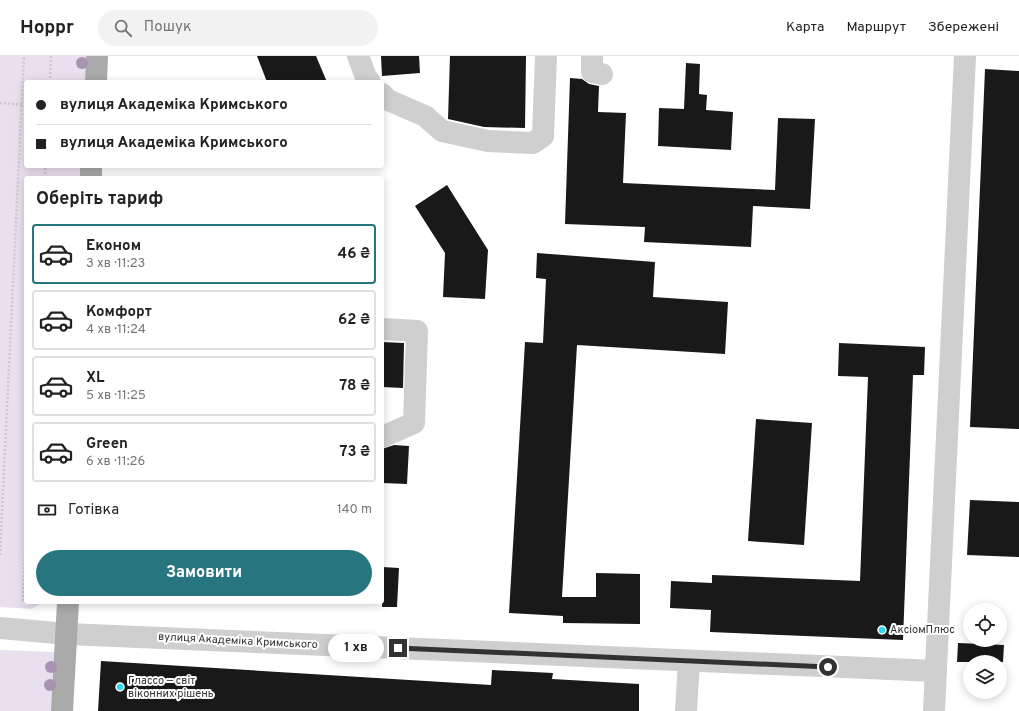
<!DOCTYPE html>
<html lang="uk">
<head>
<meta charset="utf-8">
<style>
  body { margin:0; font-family:Overpass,sans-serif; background:#f2f2f2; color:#222; height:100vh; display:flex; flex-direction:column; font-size:15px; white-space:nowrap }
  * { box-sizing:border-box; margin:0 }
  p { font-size:13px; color:#767676 }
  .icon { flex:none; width:22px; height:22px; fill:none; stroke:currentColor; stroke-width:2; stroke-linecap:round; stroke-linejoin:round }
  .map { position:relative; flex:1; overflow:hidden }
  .panel { position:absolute; left:24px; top:120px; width:360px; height:428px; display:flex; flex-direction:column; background:#fff; border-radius:4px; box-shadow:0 2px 10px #0003 }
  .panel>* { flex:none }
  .top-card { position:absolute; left:24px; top:24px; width:360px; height:88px; border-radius:4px; box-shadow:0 2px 10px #0003; display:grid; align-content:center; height:88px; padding:0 12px; background:#fff }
  .fabs { position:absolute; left:963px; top:547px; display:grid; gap:8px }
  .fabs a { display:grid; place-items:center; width:44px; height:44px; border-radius:50%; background:#fff; box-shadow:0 2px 10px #0003; font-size:20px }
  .end { position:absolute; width:18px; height:18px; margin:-9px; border:5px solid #323232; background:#fff; box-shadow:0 0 0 2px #fff }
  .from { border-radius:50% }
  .bubble { position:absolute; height:28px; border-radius:14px; background:#fff; box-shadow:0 2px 10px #0003; font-size:13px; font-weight:700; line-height:28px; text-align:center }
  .top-card b { display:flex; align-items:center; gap:14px; height:38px; font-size:15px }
  .top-card b+b { border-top:1px solid #e0e0e0 }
  .top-card i { width:10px; height:10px; background:#222 }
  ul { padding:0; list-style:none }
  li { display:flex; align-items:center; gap:12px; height:60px; margin:0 8px 6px; padding:0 4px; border:2px solid #e0e0e0; border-radius:4px }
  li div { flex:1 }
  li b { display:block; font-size:15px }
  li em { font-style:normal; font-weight:700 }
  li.selected { border-color:#27757e }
  li>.icon { width:36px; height:36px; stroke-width:1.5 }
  h2 { padding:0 12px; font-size:18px; line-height:48px }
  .pay { display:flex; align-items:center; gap:10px; height:44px; padding:0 12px; font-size:15px }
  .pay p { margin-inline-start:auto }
  .action { display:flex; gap:8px; margin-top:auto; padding:8px 12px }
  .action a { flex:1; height:46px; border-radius:24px; background:#27757e; color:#fff; font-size:16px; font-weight:700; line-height:46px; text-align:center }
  header { display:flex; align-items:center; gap:24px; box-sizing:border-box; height:56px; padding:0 20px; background:#fff; border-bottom:1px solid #e0e0e0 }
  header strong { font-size:19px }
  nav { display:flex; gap:22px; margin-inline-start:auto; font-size:14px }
  .search { width:280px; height:36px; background:#f2f2f2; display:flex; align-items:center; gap:10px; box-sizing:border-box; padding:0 14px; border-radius:22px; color:#767676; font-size:15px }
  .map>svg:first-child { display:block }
  .green { fill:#e9e0ef }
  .building { fill:#191919 }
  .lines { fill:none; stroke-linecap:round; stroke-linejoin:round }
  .path { stroke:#c9c9c9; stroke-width:2.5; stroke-dasharray:2 2; stroke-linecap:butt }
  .minor { stroke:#cfcfcf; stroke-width:22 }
  .major { stroke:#aaa; stroke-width:22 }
  .tree { fill:#a893b1 }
  .route { stroke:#323232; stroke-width:5 }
  .poi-dot { fill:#2ddbef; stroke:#fff; stroke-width:1.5 }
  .labels { text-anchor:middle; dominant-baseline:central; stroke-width:4; stroke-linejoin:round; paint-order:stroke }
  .poi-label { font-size:11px; fill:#323232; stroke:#fff; text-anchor:start }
  .street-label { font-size:11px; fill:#323232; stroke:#fff }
</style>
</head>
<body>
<header>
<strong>Hoppr</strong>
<div class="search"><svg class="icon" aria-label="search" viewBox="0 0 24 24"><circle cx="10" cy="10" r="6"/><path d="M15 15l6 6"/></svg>Пошук</div>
<nav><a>Карта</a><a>Маршрут</a><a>Збережені</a></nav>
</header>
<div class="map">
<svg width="1019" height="655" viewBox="0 0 1019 655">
  <rect width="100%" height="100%" fill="#fff"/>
  <g class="green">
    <polygon points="0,0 86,0 85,26 26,26 26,110 81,110 80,122 26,122 26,546 43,546 32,553 0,551"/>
    <polygon points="0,594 55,596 52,655 0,655"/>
  </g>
  <g class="building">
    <polygon points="257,0 316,0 327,26 267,26"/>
    <polygon points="381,0 419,0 420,17 382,20"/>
    <polygon points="450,0 526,0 525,72 484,71 448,63"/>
    <polygon points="686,7 700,8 699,38 707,39 706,54 733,56 731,94 658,90 659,52 684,53"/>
    <polygon points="985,13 1019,15 1019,373 970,371"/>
    <polygon points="570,22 582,23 589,28 599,30 598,56 626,57 623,127 775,134 778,62 815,63 810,153 753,150 751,191 644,186 645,171 565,168"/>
    <polygon points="447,129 488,194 485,243 443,241 445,197 415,150"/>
    <polygon points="537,197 655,206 653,241 728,246 725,298 577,289 562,541 596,541 596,517 640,518 640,568 563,567 563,560 509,557 525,286 543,287 546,223 536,222"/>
    <polygon points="382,286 404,287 403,332 382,331"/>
    <polygon points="839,287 925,291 924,319 913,319 903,584 710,576 711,554 670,552 671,525 712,527 712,519 860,525 868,321 838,320"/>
    <polygon points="756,363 812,367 804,489 748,485"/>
    <polygon points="394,389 409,390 407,428 382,427 382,393"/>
    <polygon points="970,444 1019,446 1019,501 967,499"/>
    <polygon points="382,511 399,512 397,551 382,551"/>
    <polygon points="958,587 1004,589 1003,606 957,606"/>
    <polygon points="101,605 491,629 492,614 553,617 552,623 639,628 639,655 98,655"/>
  </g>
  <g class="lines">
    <g class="path">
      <polyline points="50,26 51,0"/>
      <polyline points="0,47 26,49"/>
      <polyline points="45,122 45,110"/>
      <polyline points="0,499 24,0"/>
      <polyline points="23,545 26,480"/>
    </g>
    <g class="minor">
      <polyline points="358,0 366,21 370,26"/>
      <polyline points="592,0 592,16 602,18"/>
      <polyline points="382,38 388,44 425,60 442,75 488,85 533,87 543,80 546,0"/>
      <polyline points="382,273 417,275 414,367 382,381"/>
      <polyline points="0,572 67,578 936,615"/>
      <polyline points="686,655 689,605"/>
      <polyline points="934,655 965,0"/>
    </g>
    <g class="major">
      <polyline points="96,26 97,0"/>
      <polyline points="91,122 91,110"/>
      <polyline points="62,655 68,546"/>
    </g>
  </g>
  <g class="tree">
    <circle cx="82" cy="7" r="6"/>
    <circle cx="51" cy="611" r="6"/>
    <circle cx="50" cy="629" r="6"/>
  </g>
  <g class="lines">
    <polyline class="route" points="398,592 828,611"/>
  </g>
  <g class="poi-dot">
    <circle cx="882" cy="574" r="4"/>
    <circle cx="120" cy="631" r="4"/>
  </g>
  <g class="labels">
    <g class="poi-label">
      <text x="890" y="574">АксіомПлюс</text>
      <text x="128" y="625">Глассо — світ<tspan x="128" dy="13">віконних рішень</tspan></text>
    </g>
    <g class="street-label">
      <text transform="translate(238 585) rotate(3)">вулиця Академіка Кримського</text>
    </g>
  </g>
</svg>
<div class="fabs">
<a><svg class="icon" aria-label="locate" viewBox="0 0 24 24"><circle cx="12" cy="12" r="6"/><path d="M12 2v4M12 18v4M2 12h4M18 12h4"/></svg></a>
<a><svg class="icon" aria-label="layers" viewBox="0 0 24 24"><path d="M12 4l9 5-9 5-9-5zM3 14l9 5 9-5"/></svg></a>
</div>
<i class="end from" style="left:828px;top:611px"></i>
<i class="end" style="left:398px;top:592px"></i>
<div class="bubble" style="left:328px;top:578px;width:56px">1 хв</div>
<div class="top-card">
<b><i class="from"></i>вулиця Академіка Кримського</b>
<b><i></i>вулиця Академіка Кримського</b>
</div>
<section class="panel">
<h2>Оберіть тариф</h2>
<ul>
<li class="selected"><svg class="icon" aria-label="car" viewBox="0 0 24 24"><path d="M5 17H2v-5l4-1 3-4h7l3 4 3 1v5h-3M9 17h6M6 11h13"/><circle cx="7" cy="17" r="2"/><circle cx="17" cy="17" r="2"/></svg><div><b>Економ</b><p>3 хв · 11:23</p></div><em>46 ₴</em></li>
<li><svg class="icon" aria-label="car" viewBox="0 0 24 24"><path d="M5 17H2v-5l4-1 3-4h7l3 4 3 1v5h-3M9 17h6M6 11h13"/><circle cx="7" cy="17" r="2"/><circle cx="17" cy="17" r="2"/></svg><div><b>Комфорт</b><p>4 хв · 11:24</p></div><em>62 ₴</em></li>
<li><svg class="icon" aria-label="car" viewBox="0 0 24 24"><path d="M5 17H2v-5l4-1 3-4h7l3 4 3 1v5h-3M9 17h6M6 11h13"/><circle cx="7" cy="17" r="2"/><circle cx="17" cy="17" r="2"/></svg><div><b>XL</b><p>5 хв · 11:25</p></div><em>78 ₴</em></li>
<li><svg class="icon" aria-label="car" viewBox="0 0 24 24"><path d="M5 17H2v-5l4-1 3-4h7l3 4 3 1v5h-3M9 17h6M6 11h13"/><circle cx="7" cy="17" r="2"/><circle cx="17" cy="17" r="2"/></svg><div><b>Green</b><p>6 хв · 11:26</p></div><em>73 ₴</em></li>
</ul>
<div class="pay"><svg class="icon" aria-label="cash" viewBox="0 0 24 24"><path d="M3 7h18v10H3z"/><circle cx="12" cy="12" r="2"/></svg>Готівка<p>140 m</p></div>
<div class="action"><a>Замовити</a></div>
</section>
</div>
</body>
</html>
